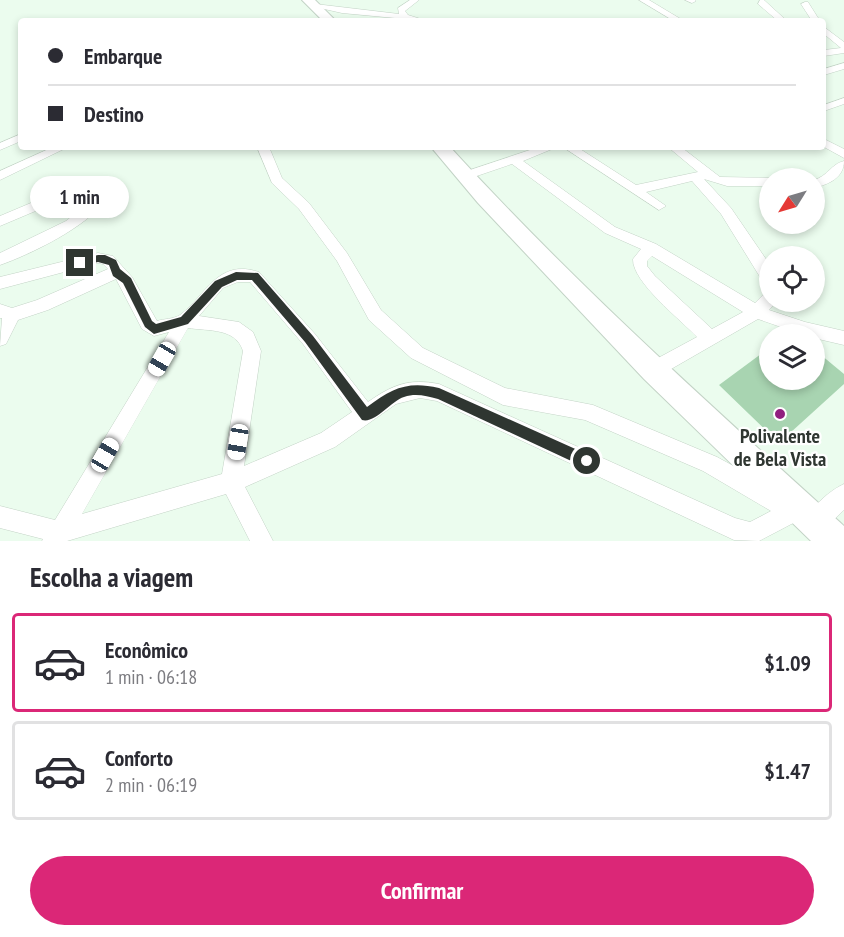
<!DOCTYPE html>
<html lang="pt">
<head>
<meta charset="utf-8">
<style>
  body { margin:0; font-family:"PT Sans Narrow",sans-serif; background:#f7f7f7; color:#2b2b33; height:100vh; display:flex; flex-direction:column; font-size:22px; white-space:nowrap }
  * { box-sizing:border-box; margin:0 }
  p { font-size:20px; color:#7c7c81 }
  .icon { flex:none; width:33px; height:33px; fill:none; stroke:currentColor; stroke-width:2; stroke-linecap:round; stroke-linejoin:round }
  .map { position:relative; height:541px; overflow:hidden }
  .sheet { display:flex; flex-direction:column; background:#fff; flex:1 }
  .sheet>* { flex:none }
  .banner { position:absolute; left:18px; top:18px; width:808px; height:132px; border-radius:6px; box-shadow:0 3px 9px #0003; display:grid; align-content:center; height:132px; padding:0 30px; background:#fff }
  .needle { width:39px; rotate:233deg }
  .buttons { position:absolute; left:759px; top:168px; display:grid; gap:12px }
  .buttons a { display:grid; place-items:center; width:66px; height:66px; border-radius:50%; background:#fff; box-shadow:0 3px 9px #0003; font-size:30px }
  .end { position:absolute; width:27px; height:27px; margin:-14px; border:8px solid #2f3631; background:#fff; box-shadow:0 0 0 3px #fff }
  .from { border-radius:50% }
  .bubble { position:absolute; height:42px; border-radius:21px; background:#fff; box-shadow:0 3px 9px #0003; font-size:20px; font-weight:600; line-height:42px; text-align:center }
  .car { position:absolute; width:18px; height:36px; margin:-18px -9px; border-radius:8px; box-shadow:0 0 4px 2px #0007; background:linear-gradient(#fff 24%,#345 0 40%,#fff 0 76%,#345 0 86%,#fff 0) }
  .banner b { display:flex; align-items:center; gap:21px; height:57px; font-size:22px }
  .banner b+b { border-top:2px solid #e1e1e2 }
  .banner i { width:15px; height:15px; background:#2b2b33 }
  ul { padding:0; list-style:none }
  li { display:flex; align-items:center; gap:18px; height:99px; margin:0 12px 9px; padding:0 18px; border:3px solid #e1e1e2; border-radius:6px }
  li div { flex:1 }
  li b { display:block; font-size:22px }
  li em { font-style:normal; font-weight:600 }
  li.on { border-color:#db2777 }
  li>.icon { width:54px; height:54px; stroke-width:1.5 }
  h2 { padding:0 30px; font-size:27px; line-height:72px }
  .primary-button { display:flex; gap:12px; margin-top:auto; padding:12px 30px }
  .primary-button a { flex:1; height:69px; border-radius:36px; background:#db2777; color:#fff; font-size:24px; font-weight:600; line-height:69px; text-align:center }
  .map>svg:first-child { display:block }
  .green { fill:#a8d4b1 }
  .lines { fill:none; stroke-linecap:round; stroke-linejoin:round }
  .street-casing { stroke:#c3d3c6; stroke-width:1 }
  .secondary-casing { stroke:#c3d3c6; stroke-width:2 }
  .street { fill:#fff; fill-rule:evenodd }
  .secondary { fill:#fff; fill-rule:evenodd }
  .route { fill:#2f3631 }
  .poi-dot { fill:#911f7f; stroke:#fff; stroke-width:2 }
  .labels { text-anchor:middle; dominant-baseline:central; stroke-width:4.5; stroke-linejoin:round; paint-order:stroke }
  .near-poi-label { font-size:20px; font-weight:bold; fill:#2f3631; stroke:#fff }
</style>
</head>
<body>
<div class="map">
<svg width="844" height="541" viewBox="0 0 844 541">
  <rect width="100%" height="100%" fill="#ebfcee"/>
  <polygon class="green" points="769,348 770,380 814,380 815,350 844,374 844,384 779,443 719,385"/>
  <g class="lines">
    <g class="street-casing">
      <g id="street">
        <polygon points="410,0 419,0 405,11 408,15 427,21 342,13 311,6 315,4 399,14 398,8"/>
        <polygon points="639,0 649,0 684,21 674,21"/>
        <polygon points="685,0 695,0 696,1 692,3"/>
        <polygon points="760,0 764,0 787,21 778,21 758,4"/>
        <polygon points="805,2 808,2 820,21 812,21 801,4"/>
        <polygon points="824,27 844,42 844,53 824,56 824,50 841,48 824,34"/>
        <polygon points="844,63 844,69 824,75 824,69"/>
        <polygon points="844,98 844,104 824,111 824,105"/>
        <polygon points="21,134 21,141 0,150 0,143"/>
        <polygon points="824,139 844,149 844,158 824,147"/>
        <polygon points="53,147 68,147 0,180 0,171"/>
        <path d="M257,147h12l13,31 27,25 38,50 34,57 42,38 82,40 88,17 124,52 71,39 1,4 9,-5 8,3 3,8 -8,13 -42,22 -25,-1 -297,-139 -17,-3 -24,6 -61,43 -90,40 28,54h-23l-24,-47 -159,47h-25l1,-2 -43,-11v-22l55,14 114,-188 -15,4 -12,-7 -26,-50 -68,31 -30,10 -12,24 -6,2 2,-28h-2v-14l12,4 25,-8 71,-31 -5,-5 -5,-1 -98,26v-12l98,-24 15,3 19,21 25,44c6,-2 17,-2 23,-6 26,-19 37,-57 79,-43l56,62 53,68c24,-17 41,-24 71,-18l296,134 15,4 21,-11 -68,-40 -118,-51 -82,-15 -92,-47 -42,-38 -32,-59 -38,-52 -27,-26zM238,282h12l53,62 49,68 -31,21 -77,33 17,-115 -8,-19 -14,-10 -40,-6 24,-28zM188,328c21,3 48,0 55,23l-21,123 -140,40z"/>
        <path d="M539,147h18l-34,14 92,66 41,17 99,59 9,-9 6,-2v10h6l-7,8 36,12 39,9v14l-30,-7v-4h-13l-43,-15 -99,57 -6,2 -6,-2 -3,-6 3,-6 50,-27c-16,-17 -65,-55 -64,-78l8,-10 -36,-16 -93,-69 -47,16 -6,-4 2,-3zM652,256l91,56 -31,17 -57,-53 -8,-10v-5z"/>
        <polygon points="563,147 577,147 636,185 698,172 668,147 681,147 720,177 772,178 770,178 770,186 727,186 704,179 731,208 770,265 770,287 765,285 721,214 692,181 646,192 666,206 659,210"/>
        <path d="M844,161c0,17 -15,23 -30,27v-8c14,-4 17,-16 30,-19z"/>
        <path d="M89,186l5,1 11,13c-16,26 -76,55 -105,65v-12l66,-32 25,-20 -5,-7 -15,2 -71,30v-10l64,-27z"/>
        <path d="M844,484v26l-21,20 -8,3 -8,-3 -3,-8c6,-14 26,-32 40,-38z"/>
      </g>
    </g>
    <g class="secondary-casing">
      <g id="secondary">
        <polygon points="302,0 315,0 336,21 323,21"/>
        <path d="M431,147h19c123,135 259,257 394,379v15h-33l-167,-162 -166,-176z"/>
      </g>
    </g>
    <use href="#street" class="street"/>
    <use href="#secondary" class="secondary"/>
  </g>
  <path class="route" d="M98,255h7l11,5 4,9 11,9 21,43 4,3 25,-7 34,-36 21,-9 22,1 55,63 54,71c26,-19 40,-26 72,-19l152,68 2,5 -2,5 -4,2 -5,-2 -144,-67c-12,-3 -22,-6 -34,-2 -13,4 -29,27 -42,23l-57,-78 -53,-62h-15l-15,7 -34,37 -34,10 -9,-7 -22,-44 -10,-7 -4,-11 -11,-3 -18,4 -5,-3 1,-3z"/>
  <circle class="poi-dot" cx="780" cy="414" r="6"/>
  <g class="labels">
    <g class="near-poi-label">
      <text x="780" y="436">Polivalente<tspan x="780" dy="23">de Bela Vista</tspan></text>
    </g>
  </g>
</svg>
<div class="buttons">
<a><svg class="needle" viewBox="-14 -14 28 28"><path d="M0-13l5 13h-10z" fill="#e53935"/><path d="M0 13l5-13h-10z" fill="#7c7c81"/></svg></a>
<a><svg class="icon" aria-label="locate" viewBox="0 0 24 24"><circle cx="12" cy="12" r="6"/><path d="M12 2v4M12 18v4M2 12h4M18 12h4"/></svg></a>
<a><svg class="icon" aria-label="layers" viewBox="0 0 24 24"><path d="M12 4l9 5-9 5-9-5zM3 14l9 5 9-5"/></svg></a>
</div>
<i class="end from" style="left:587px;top:461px"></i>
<i class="end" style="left:80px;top:263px"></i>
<div class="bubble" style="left:30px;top:176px;width:99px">1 min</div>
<i class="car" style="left:162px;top:359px;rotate:210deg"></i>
<i class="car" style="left:238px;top:442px;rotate:189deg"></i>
<i class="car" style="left:105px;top:455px;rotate:30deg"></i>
<div class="banner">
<b><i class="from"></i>Embarque</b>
<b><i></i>Destino</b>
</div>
</div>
<section class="sheet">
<h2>Escolha a viagem</h2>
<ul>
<li class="on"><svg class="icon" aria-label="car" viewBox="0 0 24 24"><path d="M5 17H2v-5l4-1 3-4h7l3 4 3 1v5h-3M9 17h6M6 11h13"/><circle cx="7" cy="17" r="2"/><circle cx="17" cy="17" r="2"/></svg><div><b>Econômico</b><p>1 min · 06:18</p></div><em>$1.09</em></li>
<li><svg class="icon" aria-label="car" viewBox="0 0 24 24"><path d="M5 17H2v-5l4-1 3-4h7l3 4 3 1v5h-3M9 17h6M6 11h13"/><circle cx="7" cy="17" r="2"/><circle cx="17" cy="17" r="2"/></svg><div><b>Conforto</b><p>2 min · 06:19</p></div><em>$1.47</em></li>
</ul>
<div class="primary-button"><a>Confirmar</a></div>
</section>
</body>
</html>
